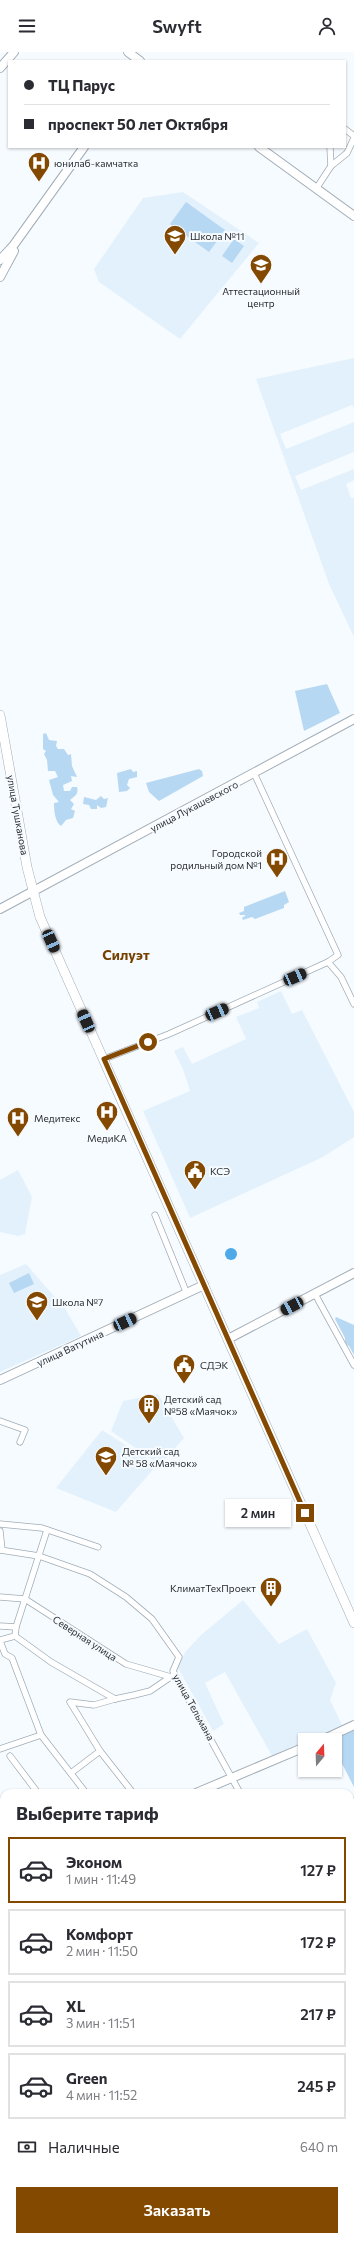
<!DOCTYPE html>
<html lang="ru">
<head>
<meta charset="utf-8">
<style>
  body { margin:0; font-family:Commissioner,sans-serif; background:#f2f2f3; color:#2b2b33; height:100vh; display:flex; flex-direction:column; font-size:15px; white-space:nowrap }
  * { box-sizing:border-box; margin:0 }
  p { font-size:13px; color:#7c7c81 }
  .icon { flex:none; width:22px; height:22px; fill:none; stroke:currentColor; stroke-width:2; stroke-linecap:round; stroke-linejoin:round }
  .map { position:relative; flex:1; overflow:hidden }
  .drawer { position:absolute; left:0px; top:1737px; width:354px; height:452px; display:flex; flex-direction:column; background:#fff; border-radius:12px 12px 0 0; box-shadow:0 1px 3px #0004 }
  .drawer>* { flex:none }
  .banner { position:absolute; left:8px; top:8px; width:338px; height:88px; border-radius:0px; box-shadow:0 1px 3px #0004; display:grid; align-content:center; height:88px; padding:0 16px; background:#fff }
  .needle { width:26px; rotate:19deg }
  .controls { position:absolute; left:298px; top:1681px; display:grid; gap:8px }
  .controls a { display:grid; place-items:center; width:44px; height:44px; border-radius:0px; background:#fff; box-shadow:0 1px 3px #0004; font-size:20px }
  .end { position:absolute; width:18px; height:18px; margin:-9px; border:5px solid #844900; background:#fff; box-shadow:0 0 0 2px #fff }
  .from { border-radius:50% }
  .bubble { position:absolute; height:28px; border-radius:0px; background:#fff; box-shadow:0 1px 3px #0004; font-size:13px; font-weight:600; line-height:28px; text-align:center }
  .car { position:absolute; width:12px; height:24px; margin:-12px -6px; border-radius:5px; box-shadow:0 0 3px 1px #0007; background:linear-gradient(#222 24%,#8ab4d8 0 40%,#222 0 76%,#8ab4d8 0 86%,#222 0) }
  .banner b { display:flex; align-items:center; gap:14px; height:38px; font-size:15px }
  .banner b+b { border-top:1px solid #e1e1e2 }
  .banner i { width:10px; height:10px; background:#2b2b33 }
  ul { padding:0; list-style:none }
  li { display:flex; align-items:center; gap:12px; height:66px; margin:0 8px 6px; padding:0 8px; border:2px solid #e1e1e2; border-radius:0px }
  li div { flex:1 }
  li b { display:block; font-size:15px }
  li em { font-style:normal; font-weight:600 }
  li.active { border-color:#844900 }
  li>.icon { width:36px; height:36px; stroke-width:1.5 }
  h2 { padding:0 16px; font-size:18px; line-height:48px }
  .pay { display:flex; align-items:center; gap:10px; height:44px; padding:0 16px; font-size:15px }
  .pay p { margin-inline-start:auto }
  .primary-button { display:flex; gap:8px; margin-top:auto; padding:8px 16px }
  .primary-button a { flex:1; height:46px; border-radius:0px; background:#844900; color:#fff; font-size:16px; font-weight:600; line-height:46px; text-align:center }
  header { display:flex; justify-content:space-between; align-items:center; height:52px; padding:0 16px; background:#fff; font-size:18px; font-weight:600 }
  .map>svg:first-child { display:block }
  .built { fill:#e3f1fd }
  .green { fill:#b7d8f2 }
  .water { fill:#4da9e7 }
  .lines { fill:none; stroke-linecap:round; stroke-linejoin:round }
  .street-casing { stroke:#a2adb6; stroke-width:7 }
  .secondary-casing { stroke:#a2adb6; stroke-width:10 }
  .primary-casing { stroke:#a2adb6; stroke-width:10 }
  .street { stroke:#fff; stroke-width:5.5 }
  .secondary { stroke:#fff; stroke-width:8 }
  .primary { stroke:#fff; stroke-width:9 }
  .route { stroke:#844900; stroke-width:5 }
  .labels { text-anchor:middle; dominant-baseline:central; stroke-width:4; stroke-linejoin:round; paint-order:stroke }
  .poi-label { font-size:10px; fill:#2a2e32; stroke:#f6fbff; text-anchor:start }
  .street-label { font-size:10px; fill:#2a2e32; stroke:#f6fbff }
  .district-label { font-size:14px; font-weight:bold; fill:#754000; stroke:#f6fbff }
</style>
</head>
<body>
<header><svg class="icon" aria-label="menu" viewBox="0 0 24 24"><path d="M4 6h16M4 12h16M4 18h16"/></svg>Swyft<svg class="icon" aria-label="person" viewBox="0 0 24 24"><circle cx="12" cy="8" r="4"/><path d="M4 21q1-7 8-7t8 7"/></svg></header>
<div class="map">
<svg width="354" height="2189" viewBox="0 0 354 2189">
  <rect width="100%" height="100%" fill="#f6fbff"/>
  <g class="built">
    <polygon points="183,140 259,191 180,287 99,230 94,217 143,146"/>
    <polygon points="354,306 354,356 352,353 280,382 286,397 354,370 354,400 295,424 301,438 354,417 354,428 346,432 351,446 354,446 354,585 329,532 256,327"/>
    <polygon points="281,939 292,962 302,958 354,1060 354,1085 323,1105 190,1166 143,1059 190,1039 183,1017 174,999 183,995 192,1012 246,987 236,965 259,956 257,950"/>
    <polygon points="18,1118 32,1145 25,1182 18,1184 0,1180 0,1128"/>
    <polygon points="26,1212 66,1258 81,1284 0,1320 0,1223"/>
    <polygon points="158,1342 184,1386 160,1413 111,1379 123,1349"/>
    <polygon points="102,1378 157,1413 116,1460 56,1436"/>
    <polygon points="243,1548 279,1592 307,1577 336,1631 330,1648 343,1675 310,1688 305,1688 305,1690 272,1704 225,1620 205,1631 224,1672 213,1679 177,1614 186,1599 200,1584"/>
    <polygon points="354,2049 354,2188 350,2177 350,2052"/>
    <polygon points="285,2185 329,2185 329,2189 286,2189"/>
  </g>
  <g class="green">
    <polygon points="186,150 225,178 209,200 170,172"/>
    <polygon points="234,187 244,194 232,211 222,204"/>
    <polygon points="327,632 340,661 304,679 295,639"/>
    <path d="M46,681l3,7 8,1 -1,5 2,3h6l4,6 3,-1 1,12 5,11 -6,-1 1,5 -9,4 1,6h6l2,-4h5c2,7 -2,9 -7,13l4,4 -3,5 4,2 -2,7 -7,2 -5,6c-6,-4 -7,-15 -7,-23l5,-1 -6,-7 -4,-15 9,-3 -3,-6h-7l-1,-11 -3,-6 2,-3 -3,-2v-15z"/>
    <polygon points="131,717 133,720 137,719 137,725 129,727 127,733 130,736 127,739 119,740 117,721"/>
    <polygon points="199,717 202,719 203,724 159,749 149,740 146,731"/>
    <polygon points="101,744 104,747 108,746 106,755 101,756 97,753 97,757 91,757 89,753 83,752 84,745 96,748"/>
    <polygon points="285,839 289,850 284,853 284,856 255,867 252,865 243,868 242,866 246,863 240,863 239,861 244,859 244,855"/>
    <polygon points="29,1221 34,1232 14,1241 9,1231"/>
    <polygon points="336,1265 354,1273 354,1303 349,1294 345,1292 345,1286 335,1267"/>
    <polygon points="354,1677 354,1735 335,1698 335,1688 330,1688"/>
    <polygon points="0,1928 4,1930 4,2078 0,2079"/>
    <polygon points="0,2090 4,2090 4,2135 0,2136"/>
    <polygon points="0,2156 4,2156 4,2185 19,2185 13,2188 0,2188"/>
    <polygon points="52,2185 158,2185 160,2189 70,2189 65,2187 54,2189"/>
    <polygon points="180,2185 225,2185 225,2189 182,2189"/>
    <polygon points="242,2185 283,2185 285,2189 241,2189"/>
  </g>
  <circle class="water" cx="231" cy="1202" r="6"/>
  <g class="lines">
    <g class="street-casing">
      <g id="street">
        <polyline points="345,77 354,84"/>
        <polyline points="330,95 331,114"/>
        <polyline points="316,137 331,114 347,101 354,86"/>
        <polyline points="328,910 341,925 354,952"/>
        <polyline points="104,1007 169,982 328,910 338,903 254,721"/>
        <polyline points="155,1163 185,1237 185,1243"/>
        <polyline points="315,1242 354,1313"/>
        <polyline points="0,1369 25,1378 20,1390"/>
        <polyline points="0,1472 42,1476 98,1495"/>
        <polyline points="0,1479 2,1498"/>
        <polyline points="0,1498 39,1504 90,1522 126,1545 152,1567 179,1605 173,1619 240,1741"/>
        <polyline points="0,1545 25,1547 126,1612 171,1625"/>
        <polyline points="0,1574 16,1575 47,1478"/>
        <polyline points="15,1584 51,1610 115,1647"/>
        <polyline points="0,1588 15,1584 16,1575"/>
        <polyline points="0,1589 5,1602 12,1606 41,1683"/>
        <polyline points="0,1697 41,1683 86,1741"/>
        <polyline points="100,1699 70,1650 94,1653 115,1647 134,1643 150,1639 172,1624"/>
        <polyline points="10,1704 38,1741"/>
        <polyline points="71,1721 100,1699 133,1741"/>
        <polyline points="350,1751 354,1749"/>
        <polyline points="0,1830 4,1811"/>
        <polyline points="0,1835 4,1846"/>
        <polyline points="0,1917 4,1917"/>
        <polyline points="350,1960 354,1968"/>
      </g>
    </g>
    <g class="secondary-casing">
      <g id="secondary">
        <polyline points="128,0 140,9"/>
        <polyline points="0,16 14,0"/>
        <polyline points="259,95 354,164"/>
        <polyline points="0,208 13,194 84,95"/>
        <polyline points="0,225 14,199"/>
        <polyline points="0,857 354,667"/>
        <polyline points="228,1287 354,1221"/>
        <polyline points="0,1328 204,1233"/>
        <polyline points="322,1688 354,1673"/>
        <polyline points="196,1741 305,1695"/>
        <polyline points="0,1777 4,1782"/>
      </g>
    </g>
    <g class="primary-casing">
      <polyline id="primary" points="0,663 27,815 40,865 354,1571"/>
    </g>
    <use href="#street" class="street"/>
    <use href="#secondary" class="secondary"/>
    <use href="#primary" class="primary"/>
  </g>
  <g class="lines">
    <polyline class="route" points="148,990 104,1007 305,1461"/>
  </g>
  <defs>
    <g id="hospital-pin" transform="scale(1.15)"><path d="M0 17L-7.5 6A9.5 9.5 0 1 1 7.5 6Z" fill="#844900" stroke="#f6fbff"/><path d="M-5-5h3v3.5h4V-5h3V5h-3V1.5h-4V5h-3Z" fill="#fff"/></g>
    <g id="school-pin" transform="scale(1.15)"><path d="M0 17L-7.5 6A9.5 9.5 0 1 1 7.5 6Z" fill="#844900" stroke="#f6fbff"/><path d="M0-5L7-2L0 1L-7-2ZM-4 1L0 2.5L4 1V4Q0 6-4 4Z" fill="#fff"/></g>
    <g id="civic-pin" transform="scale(1.15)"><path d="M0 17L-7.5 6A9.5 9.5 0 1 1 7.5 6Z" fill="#844900" stroke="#f6fbff"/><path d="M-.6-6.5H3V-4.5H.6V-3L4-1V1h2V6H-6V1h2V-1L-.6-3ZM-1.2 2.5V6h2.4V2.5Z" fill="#fff"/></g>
    <g id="building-pin" transform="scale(1.15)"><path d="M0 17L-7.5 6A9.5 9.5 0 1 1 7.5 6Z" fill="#844900" stroke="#f6fbff"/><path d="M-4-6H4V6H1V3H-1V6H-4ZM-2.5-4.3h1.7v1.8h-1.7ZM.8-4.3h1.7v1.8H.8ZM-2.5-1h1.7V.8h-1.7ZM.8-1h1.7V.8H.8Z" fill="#fff"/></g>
  </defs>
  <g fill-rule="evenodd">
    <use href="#hospital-pin" x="39" y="111"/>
    <use href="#school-pin" x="175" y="184"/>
    <use href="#school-pin" x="261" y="213"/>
    <use href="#hospital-pin" x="277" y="807"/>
    <use href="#hospital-pin" x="107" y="1060"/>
    <use href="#hospital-pin" x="18" y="1066"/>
    <use href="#civic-pin" x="195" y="1119"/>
    <use href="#school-pin" x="37" y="1250"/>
    <use href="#civic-pin" x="184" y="1313"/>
    <use href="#building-pin" x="149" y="1353"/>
    <use href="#school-pin" x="106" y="1405"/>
    <use href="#building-pin" x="271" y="1536"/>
  </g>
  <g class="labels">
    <g class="poi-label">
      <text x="54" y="111">юнилаб-камчатка</text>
      <text x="190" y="184">Школа №11</text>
      <text x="261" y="239" text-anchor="middle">Аттестационный<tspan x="261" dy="12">центр</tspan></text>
      <text x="262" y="801" text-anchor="end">Городской<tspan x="262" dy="12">родильный дом №1</tspan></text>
      <text x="34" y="1066">Медитекс</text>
      <text x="107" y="1086" text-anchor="middle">МедиКА</text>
      <text x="210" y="1119">КСЭ</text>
      <text x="52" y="1250">Школа №7</text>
      <text x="200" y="1313">СДЭК</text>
      <text x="164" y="1347">Детский сад<tspan x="164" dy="12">№58 «Маячок»</tspan></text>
      <text x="122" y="1399">Детский сад<tspan x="122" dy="12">№ 58 «Маячок»</tspan></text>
      <text x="256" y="1536" text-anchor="end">КлиматТехПроект</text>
    </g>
    <g class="street-label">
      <text transform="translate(194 754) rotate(-28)">улица Лукашевского</text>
      <text transform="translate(18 763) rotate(80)">улица Тушканова</text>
      <text transform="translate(70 1296) rotate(-25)">улица Ватутина</text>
      <text transform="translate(85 1586) rotate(33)">Северная улица</text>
      <text transform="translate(194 1655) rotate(61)">улица Тельмана</text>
    </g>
    <g class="district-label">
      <text x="126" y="902">Силуэт</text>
    </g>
  </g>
</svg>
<div class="controls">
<a><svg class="needle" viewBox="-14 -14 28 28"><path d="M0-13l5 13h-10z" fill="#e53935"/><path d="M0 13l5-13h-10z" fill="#7c7c81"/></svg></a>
</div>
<i class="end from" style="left:148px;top:990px"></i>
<i class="end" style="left:305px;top:1461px"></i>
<div class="bubble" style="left:225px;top:1447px;width:66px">2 мин</div>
<i class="car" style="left:51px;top:889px;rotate:156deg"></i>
<i class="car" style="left:295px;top:925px;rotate:66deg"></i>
<i class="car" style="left:217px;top:960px;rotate:66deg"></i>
<i class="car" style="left:86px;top:969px;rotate:336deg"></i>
<i class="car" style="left:292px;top:1254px;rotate:242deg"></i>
<i class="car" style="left:125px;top:1270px;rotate:65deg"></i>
<div class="banner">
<b><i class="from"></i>ТЦ Парус</b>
<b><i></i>проспект 50 лет Октября</b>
</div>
<section class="drawer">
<h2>Выберите тариф</h2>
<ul>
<li class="active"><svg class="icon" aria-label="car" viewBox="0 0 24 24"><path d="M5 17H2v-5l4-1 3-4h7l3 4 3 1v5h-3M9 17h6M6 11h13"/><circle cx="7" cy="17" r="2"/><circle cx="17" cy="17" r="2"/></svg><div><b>Эконом</b><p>1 мин · 11:49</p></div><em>127 ₽</em></li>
<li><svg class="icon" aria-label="car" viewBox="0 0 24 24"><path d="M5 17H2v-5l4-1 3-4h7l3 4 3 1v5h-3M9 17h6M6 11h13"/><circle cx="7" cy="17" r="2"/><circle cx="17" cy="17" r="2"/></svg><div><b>Комфорт</b><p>2 мин · 11:50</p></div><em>172 ₽</em></li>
<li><svg class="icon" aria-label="car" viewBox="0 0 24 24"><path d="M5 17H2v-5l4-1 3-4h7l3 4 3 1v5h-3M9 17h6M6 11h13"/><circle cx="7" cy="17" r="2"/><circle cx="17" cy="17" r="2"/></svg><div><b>XL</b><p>3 мин · 11:51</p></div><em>217 ₽</em></li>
<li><svg class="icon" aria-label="car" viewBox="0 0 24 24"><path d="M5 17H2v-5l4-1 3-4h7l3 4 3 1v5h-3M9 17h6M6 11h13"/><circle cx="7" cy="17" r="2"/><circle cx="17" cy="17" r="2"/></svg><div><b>Green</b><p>4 мин · 11:52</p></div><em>245 ₽</em></li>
</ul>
<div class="pay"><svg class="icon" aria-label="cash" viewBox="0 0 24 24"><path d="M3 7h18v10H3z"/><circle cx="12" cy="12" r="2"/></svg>Наличные<p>640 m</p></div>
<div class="primary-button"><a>Заказать</a></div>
</section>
</div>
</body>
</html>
